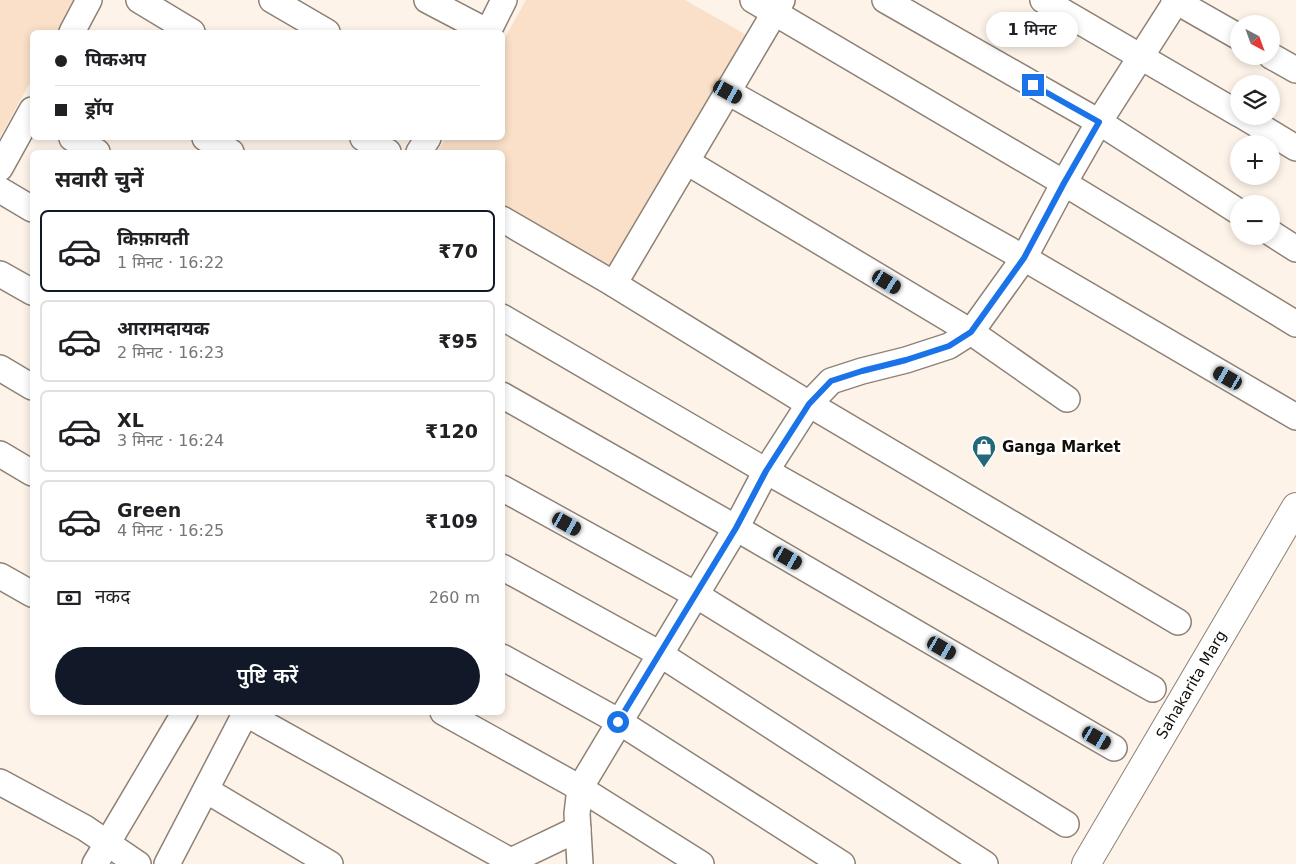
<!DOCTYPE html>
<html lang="hi">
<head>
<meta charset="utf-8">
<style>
  body { margin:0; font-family:"DejaVu Sans","Noto Sans Devanagari",sans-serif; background:#f6f6f6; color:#202124; height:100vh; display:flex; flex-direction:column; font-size:19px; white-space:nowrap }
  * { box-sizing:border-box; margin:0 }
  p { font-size:16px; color:#757577 }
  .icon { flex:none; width:28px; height:28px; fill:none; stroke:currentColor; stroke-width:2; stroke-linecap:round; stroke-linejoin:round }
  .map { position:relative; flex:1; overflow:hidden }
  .sheet { position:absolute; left:30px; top:150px; width:475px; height:565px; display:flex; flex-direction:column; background:#fff; border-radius:8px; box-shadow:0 2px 8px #0003 }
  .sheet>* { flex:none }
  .hud { position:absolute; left:30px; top:30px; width:475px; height:110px; border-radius:8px; box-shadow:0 2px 8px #0003; display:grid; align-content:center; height:110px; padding:0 25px; background:#fff }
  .needle { width:32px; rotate:139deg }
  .buttons { position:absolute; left:1230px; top:15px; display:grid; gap:10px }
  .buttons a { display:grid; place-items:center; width:50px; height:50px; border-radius:50%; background:#fff; box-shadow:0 2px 8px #0003; font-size:25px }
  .end { position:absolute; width:22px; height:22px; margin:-11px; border:6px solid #1a73e8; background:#fff; box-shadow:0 0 0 2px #fff }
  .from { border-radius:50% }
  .bubble { position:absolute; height:35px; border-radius:18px; background:#fff; box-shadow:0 2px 8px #0003; font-size:16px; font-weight:600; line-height:35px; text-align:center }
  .car { position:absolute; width:15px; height:30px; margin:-15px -8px; border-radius:6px; box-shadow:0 0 4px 1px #0007; background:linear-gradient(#222 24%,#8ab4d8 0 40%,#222 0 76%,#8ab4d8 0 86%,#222 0) }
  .hud b { display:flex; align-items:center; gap:18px; height:48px; font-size:19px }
  .hud b+b { border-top:1px solid #e0e0e0 }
  .hud i { width:12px; height:12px; background:#202124 }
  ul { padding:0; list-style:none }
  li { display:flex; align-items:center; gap:15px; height:82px; margin:0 10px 8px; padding:0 15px; border:2px solid #e0e0e0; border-radius:8px }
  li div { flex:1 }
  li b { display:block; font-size:19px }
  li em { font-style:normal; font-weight:600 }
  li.active { border-color:#111827 }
  li>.icon { width:45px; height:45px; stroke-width:1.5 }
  h2 { padding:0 25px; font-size:22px; line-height:60px }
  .pay { display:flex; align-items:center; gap:12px; height:55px; padding:0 25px; font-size:19px }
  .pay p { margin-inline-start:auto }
  .action { display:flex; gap:10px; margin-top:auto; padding:10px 25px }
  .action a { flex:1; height:58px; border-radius:30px; background:#111827; color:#fff; font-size:20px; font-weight:600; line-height:58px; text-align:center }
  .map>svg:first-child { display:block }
  .green { fill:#fae0c8 }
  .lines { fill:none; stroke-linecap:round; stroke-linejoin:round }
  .street-casing { stroke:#8e8277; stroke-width:28 }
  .secondary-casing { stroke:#8e8277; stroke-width:30 }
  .street { stroke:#fff; stroke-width:25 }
  .secondary { stroke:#fff; stroke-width:28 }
  .route { stroke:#1a73e8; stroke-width:6 }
  .labels { text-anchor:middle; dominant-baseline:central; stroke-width:5; stroke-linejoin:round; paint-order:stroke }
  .poi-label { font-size:15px; font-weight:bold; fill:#120e0a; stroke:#fff; text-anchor:start }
  .street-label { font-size:15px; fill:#120e0a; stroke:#fff }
</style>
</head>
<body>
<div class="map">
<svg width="1296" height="864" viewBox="0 0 1296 864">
  <rect width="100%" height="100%" fill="#fdf3e9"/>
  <g class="green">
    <polygon points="0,0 76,0 58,32 32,32 32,79 0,137"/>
    <polygon points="526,0 685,0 750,37 606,284 503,224 502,152 437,152 446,138 502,138 503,41"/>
  </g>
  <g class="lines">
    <g class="street-casing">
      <g id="street">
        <polyline points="139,0 192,32"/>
        <polyline points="272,0 327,32"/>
        <polyline points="427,0 488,32 504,0"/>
        <polyline points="753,0 1064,183 1296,324"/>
        <polyline points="885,0 1099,122 1239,212"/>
        <polyline points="1043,0 1239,114"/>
        <polyline points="1174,0 1239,37"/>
        <polyline points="72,32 89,0"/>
        <polyline points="1271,56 1296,70"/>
        <polyline points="728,92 1024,258 1296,417"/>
        <polyline points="1243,116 1296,148"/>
        <polyline points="72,138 97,152"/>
        <polyline points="205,138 231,152"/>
        <polyline points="363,138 388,152"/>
        <polyline points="419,152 428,138"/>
        <polyline points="687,162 971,332 1067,399"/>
        <polyline points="0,168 32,110"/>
        <polyline points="0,190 32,209"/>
        <polyline points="502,219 614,284 809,404 1178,622"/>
        <polyline points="1271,233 1296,249"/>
        <polyline points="0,274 32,292"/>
        <polyline points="614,284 782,0"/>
        <polyline points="502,317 766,471 1153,689"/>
        <polyline points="0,368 32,387"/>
        <polyline points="502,395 736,528 1114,748"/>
        <polyline points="0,454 32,473"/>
        <polyline points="502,488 696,595 1066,824"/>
        <polyline points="502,567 660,654 985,864"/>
        <polyline points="0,576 32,594"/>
        <polyline points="502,657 618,721 842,864"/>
        <polyline points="243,712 516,864"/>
        <polyline points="443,712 580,788 701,864"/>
        <polyline points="0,782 85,828 138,864"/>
        <polyline points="206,790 330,864"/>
        <polyline points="511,861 578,829"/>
        <polyline points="95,864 185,712"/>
        <polyline points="167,864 245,714"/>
        <polyline points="580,864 577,814 580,788 736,528 766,471 809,404 831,381 862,371 906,360 949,346 971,332 1024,258 1064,183 1099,122 1177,0"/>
      </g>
    </g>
    <g class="secondary-casing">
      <g id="secondary">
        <path id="s1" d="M1086,864l210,-357"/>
      </g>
    </g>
    <use href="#street" class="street"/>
    <use href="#secondary" class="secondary"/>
  </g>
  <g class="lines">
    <polyline class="route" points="618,722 736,528 766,471 809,404 831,381 862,371 906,360 949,346 971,332 1024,258 1064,183 1099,122 1033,85"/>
  </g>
  <defs>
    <g id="shop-pin" transform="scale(1.25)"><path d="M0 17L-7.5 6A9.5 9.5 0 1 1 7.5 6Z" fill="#236778" stroke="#fff"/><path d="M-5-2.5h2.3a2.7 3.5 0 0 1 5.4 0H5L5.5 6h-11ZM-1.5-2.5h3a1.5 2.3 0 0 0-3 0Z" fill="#fff"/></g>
  </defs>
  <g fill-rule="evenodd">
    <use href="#shop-pin" x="984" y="447"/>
  </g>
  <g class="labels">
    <g class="poi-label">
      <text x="1002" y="447">Ganga Market</text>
    </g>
    <g class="street-label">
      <text stroke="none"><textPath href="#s1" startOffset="208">Sahakarita Marg</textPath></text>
    </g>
  </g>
</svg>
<div class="buttons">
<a><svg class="needle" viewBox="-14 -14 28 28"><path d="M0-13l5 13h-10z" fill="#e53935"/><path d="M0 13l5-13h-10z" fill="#757577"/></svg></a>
<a><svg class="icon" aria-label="layers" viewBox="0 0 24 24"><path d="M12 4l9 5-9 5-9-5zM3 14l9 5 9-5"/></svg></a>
<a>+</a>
<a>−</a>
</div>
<i class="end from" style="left:618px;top:722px"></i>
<i class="end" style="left:1033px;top:85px"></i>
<div class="bubble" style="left:986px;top:12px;width:92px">1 मिनट</div>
<i class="car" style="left:728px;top:92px;rotate:119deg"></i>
<i class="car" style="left:887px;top:282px;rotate:121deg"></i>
<i class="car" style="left:1228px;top:378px;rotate:300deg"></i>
<i class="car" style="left:567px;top:524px;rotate:119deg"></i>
<i class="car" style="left:788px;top:558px;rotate:120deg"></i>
<i class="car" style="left:942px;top:648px;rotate:120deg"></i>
<i class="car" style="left:1097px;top:738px;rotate:120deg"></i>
<div class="hud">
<b><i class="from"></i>पिकअप</b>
<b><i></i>ड्रॉप</b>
</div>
<section class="sheet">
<h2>सवारी चुनें</h2>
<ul>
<li class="active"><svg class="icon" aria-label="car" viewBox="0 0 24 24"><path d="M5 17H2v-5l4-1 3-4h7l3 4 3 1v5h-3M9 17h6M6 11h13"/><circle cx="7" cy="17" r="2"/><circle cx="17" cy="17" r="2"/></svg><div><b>किफ़ायती</b><p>1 मिनट · 16:22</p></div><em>₹70</em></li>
<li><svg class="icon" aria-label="car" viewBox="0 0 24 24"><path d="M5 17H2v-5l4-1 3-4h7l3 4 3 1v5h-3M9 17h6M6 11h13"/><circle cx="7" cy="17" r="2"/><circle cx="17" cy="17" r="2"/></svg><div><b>आरामदायक</b><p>2 मिनट · 16:23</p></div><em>₹95</em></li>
<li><svg class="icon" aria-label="car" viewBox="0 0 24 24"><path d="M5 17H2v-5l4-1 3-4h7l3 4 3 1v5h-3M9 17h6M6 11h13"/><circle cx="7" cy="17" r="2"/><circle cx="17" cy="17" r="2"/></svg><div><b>XL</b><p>3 मिनट · 16:24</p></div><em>₹120</em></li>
<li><svg class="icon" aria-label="car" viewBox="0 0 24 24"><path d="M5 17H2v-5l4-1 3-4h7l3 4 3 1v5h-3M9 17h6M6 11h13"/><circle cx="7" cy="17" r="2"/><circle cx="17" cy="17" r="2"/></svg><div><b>Green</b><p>4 मिनट · 16:25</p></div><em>₹109</em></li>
</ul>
<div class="pay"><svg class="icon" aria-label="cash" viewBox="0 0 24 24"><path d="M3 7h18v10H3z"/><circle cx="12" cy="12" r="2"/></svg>नकद<p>260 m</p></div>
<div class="action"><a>पुष्टि करें</a></div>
</section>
</div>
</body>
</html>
